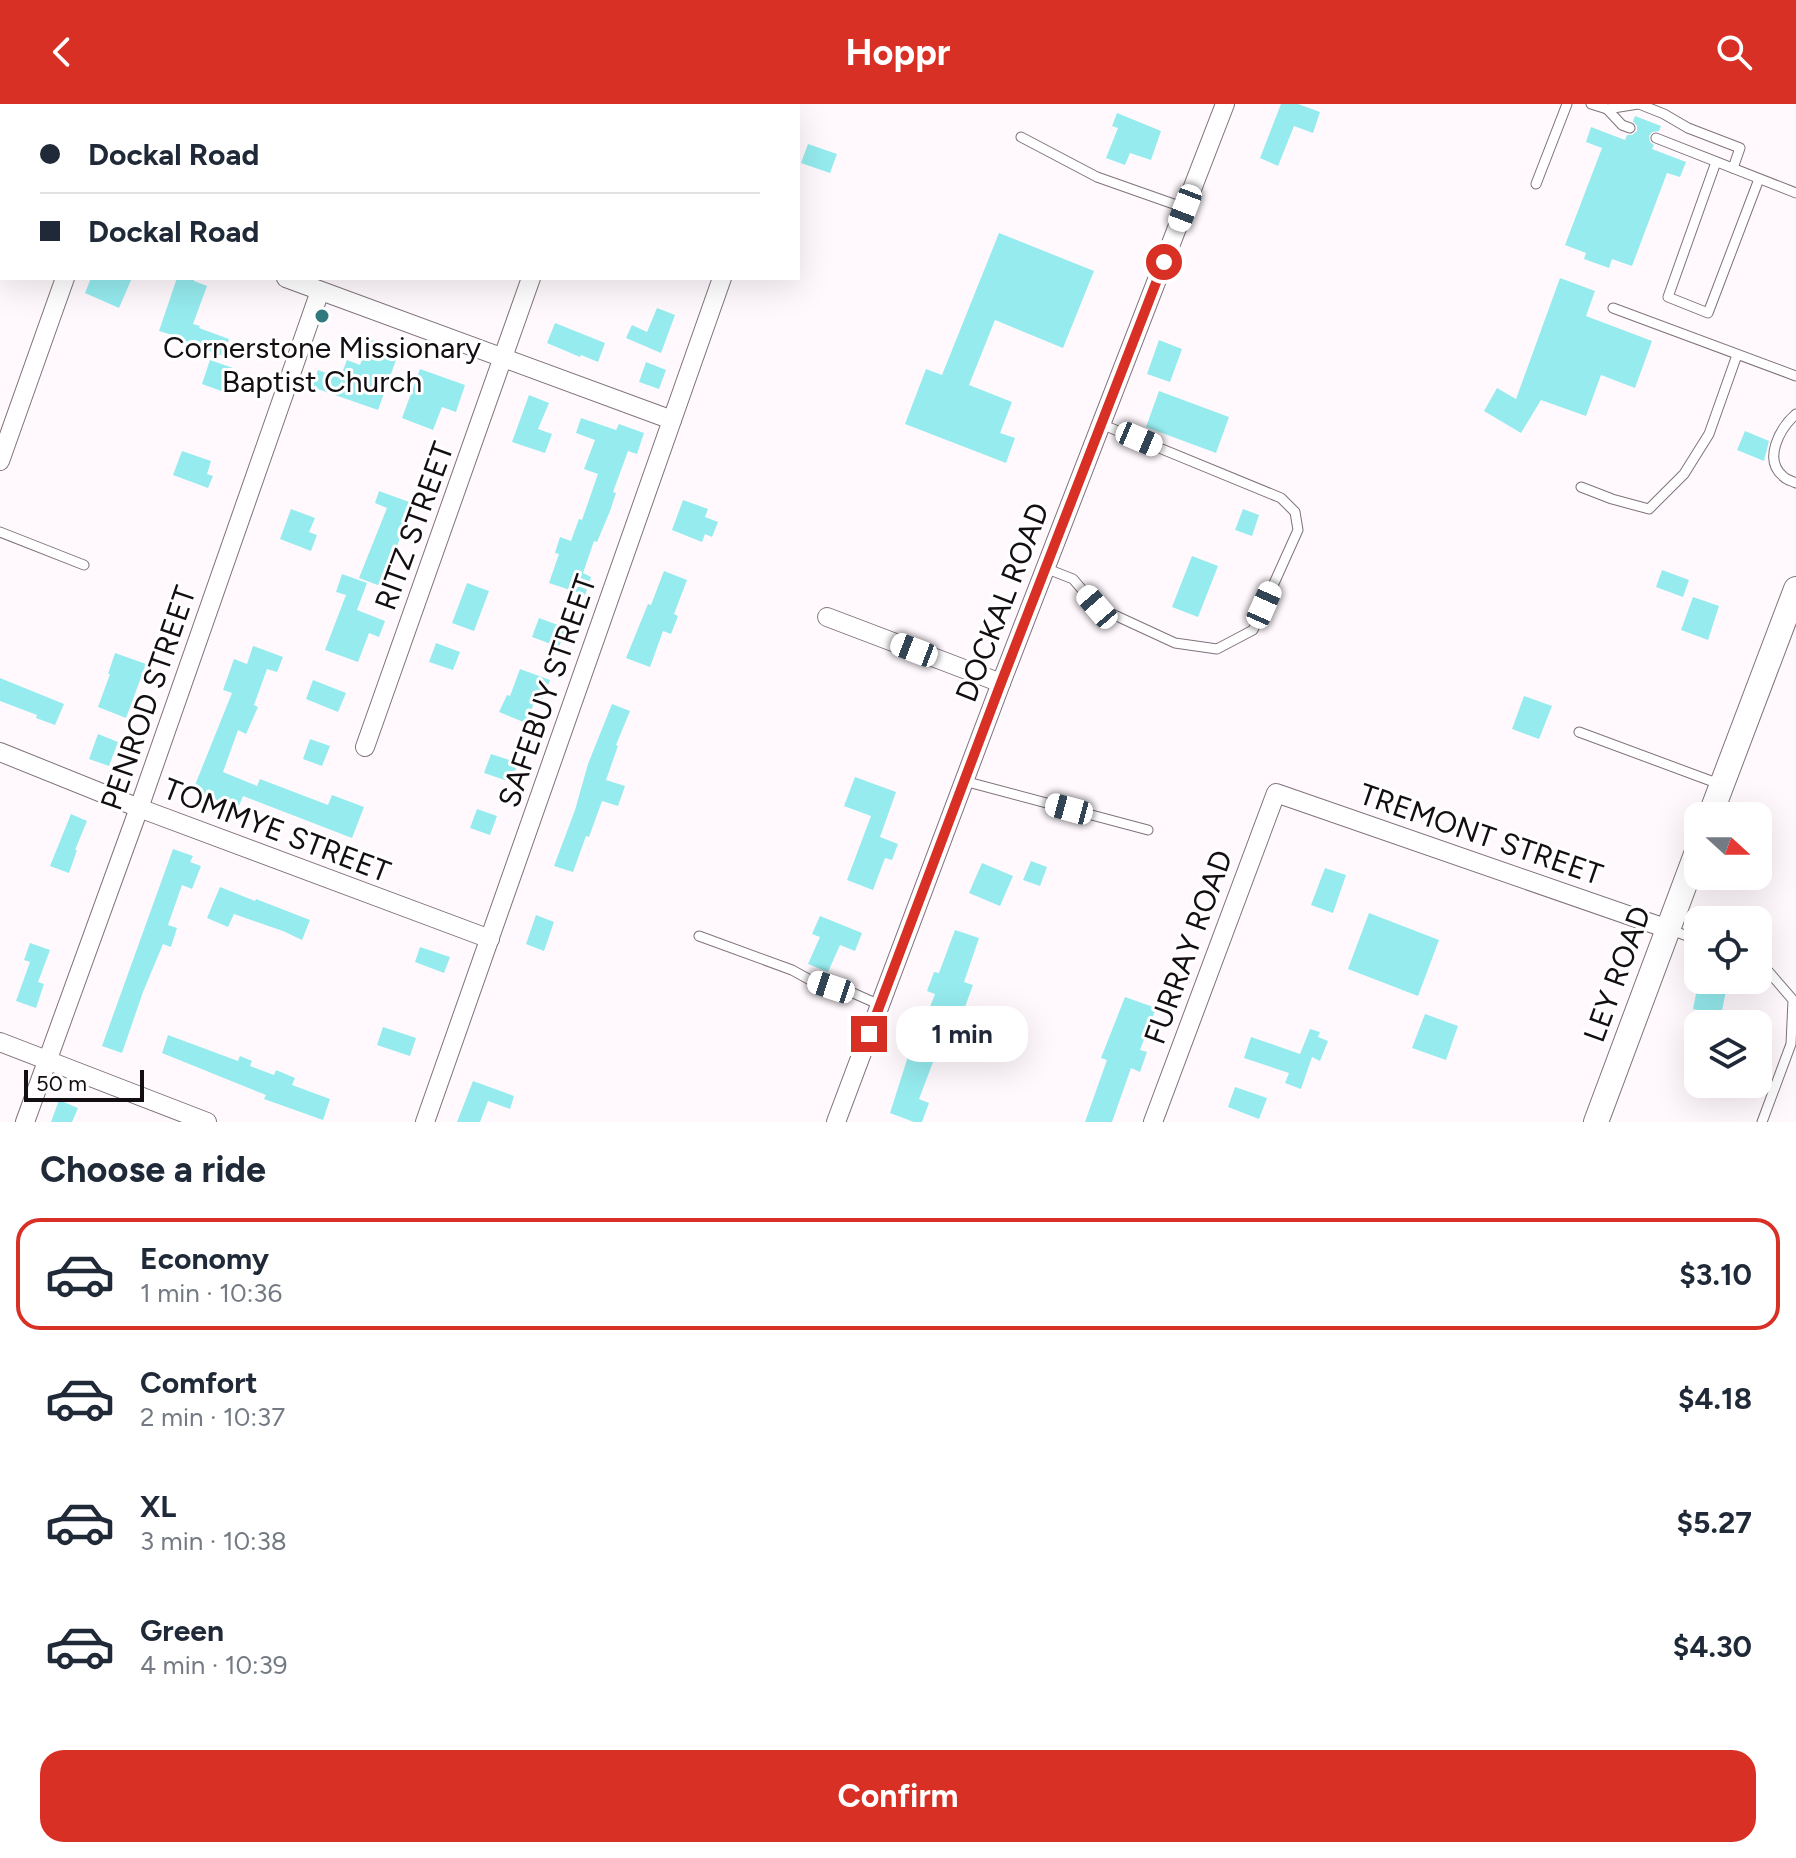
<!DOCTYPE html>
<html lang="en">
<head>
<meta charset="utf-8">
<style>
  body { margin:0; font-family:Figtree,sans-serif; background:#f6f6f7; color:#1f2937; height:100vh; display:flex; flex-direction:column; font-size:30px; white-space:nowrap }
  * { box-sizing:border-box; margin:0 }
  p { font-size:26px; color:#747a83 }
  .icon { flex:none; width:44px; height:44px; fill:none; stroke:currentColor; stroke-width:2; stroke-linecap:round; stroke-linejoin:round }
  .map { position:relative; height:1018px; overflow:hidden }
  .drawer { display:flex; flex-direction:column; background:#fff; flex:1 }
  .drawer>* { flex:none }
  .top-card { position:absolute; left:0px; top:0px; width:800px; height:176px; box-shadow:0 8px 32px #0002; display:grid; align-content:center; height:176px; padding:0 40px; background:#fff }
  .needle { width:52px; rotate:111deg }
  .tools { position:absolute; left:1684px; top:698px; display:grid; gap:16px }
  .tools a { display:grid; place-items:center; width:88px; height:88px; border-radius:16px; background:#fff; box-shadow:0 8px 32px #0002; font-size:40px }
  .scale { position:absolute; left:24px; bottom:20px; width:120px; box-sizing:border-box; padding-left:8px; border:4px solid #130e11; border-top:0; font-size:22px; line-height:28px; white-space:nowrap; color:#130e11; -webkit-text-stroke:6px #fff; paint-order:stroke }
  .end { position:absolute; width:36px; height:36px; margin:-18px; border:10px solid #d93025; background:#fff; box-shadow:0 0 0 4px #fff }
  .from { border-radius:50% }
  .bubble { position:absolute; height:56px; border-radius:24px; background:#fff; box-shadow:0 8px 32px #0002; font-size:26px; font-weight:700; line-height:56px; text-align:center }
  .car { position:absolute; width:24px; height:48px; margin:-24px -12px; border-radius:10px; box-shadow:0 0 6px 2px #0007; background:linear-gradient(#fff 24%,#345 0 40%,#fff 0 76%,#345 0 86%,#fff 0) }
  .top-card b { display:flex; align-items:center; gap:28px; height:76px; font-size:30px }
  .top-card b+b { border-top:2px solid #e0e1e3 }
  .top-card i { width:20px; height:20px; background:#1f2937 }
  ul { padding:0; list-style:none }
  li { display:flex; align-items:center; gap:24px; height:112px; margin:0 16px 12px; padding:0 24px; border:4px solid transparent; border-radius:24px }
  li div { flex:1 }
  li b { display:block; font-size:30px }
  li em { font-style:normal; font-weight:700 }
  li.on { border-color:#d93025 }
  li>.icon { width:72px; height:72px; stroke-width:1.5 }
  h2 { padding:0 40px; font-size:36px; line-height:96px }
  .primary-button { display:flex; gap:16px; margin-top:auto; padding:16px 40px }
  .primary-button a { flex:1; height:92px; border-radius:24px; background:#d93025; color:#fff; font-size:32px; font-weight:700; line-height:92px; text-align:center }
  header { display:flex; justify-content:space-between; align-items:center; height:104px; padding:0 40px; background:#d93025; color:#fff; font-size:36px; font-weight:700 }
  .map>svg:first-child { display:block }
  .building { fill:#95ebee }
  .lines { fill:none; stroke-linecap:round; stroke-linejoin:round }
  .service-casing { stroke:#7f727c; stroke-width:11 }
  .minor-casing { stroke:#7f727c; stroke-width:20 }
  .secondary-casing { stroke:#7f727c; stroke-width:26 }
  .service { stroke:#fff; stroke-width:9 }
  .minor { stroke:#fff; stroke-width:18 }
  .secondary { stroke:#fff; stroke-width:24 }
  .route { stroke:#d93025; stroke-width:10 }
  .poi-dot { fill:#317a7e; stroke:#fff; stroke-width:3 }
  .labels { text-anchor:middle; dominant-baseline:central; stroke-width:6; stroke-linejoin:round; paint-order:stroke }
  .poi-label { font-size:30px; fill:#130e11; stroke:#fff }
  .street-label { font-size:30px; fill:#130e11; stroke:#fff }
</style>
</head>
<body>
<header><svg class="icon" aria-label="back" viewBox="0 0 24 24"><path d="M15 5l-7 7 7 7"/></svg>Hoppr<svg class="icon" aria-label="search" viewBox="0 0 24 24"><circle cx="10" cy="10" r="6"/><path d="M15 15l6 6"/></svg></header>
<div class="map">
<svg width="1796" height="1018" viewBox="0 0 1796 1018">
  <rect width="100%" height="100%" fill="#fff9fd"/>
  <g class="building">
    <polygon points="1281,0 1298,0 1320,8 1313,29 1294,22 1278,62 1260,54"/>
    <polygon points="1117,9 1161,27 1151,56 1130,49 1125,61 1106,54 1118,24 1112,22"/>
    <polygon points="1635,12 1661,22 1659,27 1652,28 1649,32 1650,38 1654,41 1652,45 1686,58 1680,73 1667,69 1632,162 1612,155 1609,164 1584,155 1586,149 1565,141 1602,44 1586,38 1591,23 1625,36 1627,31 1632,31 1637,27 1637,22 1633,17"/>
    <polygon points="808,40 837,50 830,69 801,59"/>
    <polygon points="999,129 1094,167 1063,244 995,216 969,281 1012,298 1000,329 1015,334 1006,359 905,320 926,265 942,271"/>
    <polygon points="91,174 132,174 119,204 85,189"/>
    <polygon points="177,174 195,174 194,177 207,182 193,220 200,222 199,224 229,235 223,252 178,236 179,233 159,227"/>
    <polygon points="1560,174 1595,187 1586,212 1652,237 1635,284 1601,271 1586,312 1541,296 1521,329 1484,307 1497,284 1516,295"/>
    <polygon points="657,204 675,211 661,249 626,234 632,221 647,228"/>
    <polygon points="555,219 605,239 598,258 581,251 580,253 547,239"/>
    <polygon points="369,235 400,245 378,306 312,283 318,266 340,274 347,256 360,261"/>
    <polygon points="1159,236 1182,245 1170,278 1147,270"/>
    <polygon points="210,256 233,264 224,288 202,280"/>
    <polygon points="646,258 666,266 659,285 639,278"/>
    <polygon points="420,265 465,281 456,308 442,303 433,326 402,314"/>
    <polygon points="1159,287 1229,313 1216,349 1146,323"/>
    <polygon points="529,291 549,299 538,325 552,330 545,349 512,338"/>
    <polygon points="581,314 616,326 619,320 644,329 637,350 628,347 613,388 616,389 610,407 597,438 594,437 583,469 591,473 585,491 549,479 559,450 555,449 560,433 571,437 579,415 582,416 598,370 584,365 595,336 576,329"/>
    <polygon points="1745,327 1769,337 1764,357 1737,346"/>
    <polygon points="182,347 211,357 207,370 213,372 208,384 173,371"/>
    <polygon points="379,387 412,399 383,483 359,474 387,404 375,399"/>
    <polygon points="683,396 708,405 705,413 718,418 712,433 705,430 702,438 672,426"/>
    <polygon points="291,405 315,414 309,428 317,431 311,447 280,435"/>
    <polygon points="1243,405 1259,411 1252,432 1235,426"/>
    <polygon points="1192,452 1218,462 1198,513 1172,503"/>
    <polygon points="1662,466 1689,476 1683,493 1656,483"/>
    <polygon points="664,467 687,476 674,510 678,512 671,530 663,527 650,563 626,554 648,500 651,501"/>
    <polygon points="342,470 367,479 357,506 385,517 379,533 369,529 358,558 325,546 346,491 336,488"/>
    <polygon points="467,479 489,487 474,527 452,519"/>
    <polygon points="1693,493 1719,502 1708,536 1681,526"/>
    <polygon points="539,514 566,524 559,543 532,533"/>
    <polygon points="436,539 460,548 453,566 429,558"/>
    <polygon points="253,542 283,553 277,568 267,565 254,601 258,603 246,630 238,626 223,668 257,682 260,675 328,701 332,691 364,703 352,734 243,692 239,702 226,697 224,699 193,686 232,589 223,586 234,555 247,560"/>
    <polygon points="115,549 146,560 126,614 98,603 110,570 108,570"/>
    <polygon points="520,565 550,576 542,596 536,594 526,619 499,608 507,591 510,592"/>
    <polygon points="0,574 64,600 55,621 36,614 37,611 0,597"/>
    <polygon points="313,576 346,589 338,608 306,595"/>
    <polygon points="1524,592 1552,602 1539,635 1512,625"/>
    <polygon points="612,600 630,607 616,641 618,642 606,676 625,682 618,702 602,697 589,733 586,732 573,768 554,762 575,706 588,660"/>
    <polygon points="98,630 118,638 109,662 89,655"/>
    <polygon points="310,635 330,642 322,662 303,655"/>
    <polygon points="491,650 518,659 511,678 484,669"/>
    <polygon points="855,673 896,688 880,733 898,740 892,756 885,754 873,786 847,776 871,712 844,702"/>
    <polygon points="477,705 497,712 490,731 470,724"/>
    <polygon points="71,710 87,717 75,746 77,746 69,769 50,762"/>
    <polygon points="173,745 193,752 190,758 201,762 192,785 182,781 168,821 177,824 171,843 163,840 143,888 122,949 102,942"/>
    <polygon points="1031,757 1047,763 1040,782 1023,776"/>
    <polygon points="982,759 1013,772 1000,802 969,789"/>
    <polygon points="1325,764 1346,771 1333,809 1311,801"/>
    <polygon points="220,783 255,797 256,795 310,816 302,836 283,827 234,810 228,823 207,814"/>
    <polygon points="1369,809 1439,836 1418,892 1348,865"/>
    <polygon points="536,811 554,818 544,847 526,840"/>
    <polygon points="820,812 862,829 855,847 840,841 828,868 808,860 820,833 812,830"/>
    <polygon points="955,826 979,834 964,878 973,881 951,941 941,937 919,995 929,999 922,1018 914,1018 890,1009 911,943 914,944 935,890 927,887 934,868 939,869"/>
    <polygon points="30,839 50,846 38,878 44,880 36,904 16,897 30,858 24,856"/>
    <polygon points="420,843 450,853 444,869 415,858"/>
    <polygon points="1698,880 1726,887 1721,911 1693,905"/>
    <polygon points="1125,893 1156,904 1140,946 1147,948 1140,968 1131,964 1112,1018 1085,1018 1107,956 1101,954"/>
    <polygon points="1425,910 1458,922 1446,956 1412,944"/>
    <polygon points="383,923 416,934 410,952 377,941"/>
    <polygon points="1310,925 1320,928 1318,933 1328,937 1320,957 1312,953 1301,985 1285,979 1289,969 1244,954 1251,933 1300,950"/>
    <polygon points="168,931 238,957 240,952 252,957 250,962 274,971 276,966 295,974 292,981 330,995 323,1016 264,995 266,991 162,949"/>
    <polygon points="473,977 514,992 510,1005 488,997 480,1018 457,1018"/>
    <polygon points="1235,983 1267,994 1259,1015 1228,1003"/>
    <polygon points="59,996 78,1004 72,1018 51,1018"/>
  </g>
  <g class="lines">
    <g class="service-casing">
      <g id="service">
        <polyline points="1591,0 1607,5 1638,0"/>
        <polyline points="1639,0 1664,10 1688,24 1740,44 1733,64"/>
        <polyline points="1607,5 1622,21 1630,24"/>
        <polyline points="1021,33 1097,73 1185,104"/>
        <polyline points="1656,34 1796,89"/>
        <polyline points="1716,58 1668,193 1708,209 1759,75"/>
        <polyline points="1536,80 1567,0"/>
        <polyline points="1613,204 1796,272"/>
        <path d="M1796,310c-16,14 -34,46 -12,63 3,3 8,4 12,6"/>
        <polyline points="1581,383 1612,395 1649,405 1684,370 1709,330 1737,251"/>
        <polyline points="0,428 84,461"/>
        <polyline points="1045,464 1073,475 1097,503 1175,539 1217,545 1253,526 1298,426 1295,408 1281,394 1101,320"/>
        <polyline points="1579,628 1722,681"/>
        <polyline points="964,677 1148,726"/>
        <polyline points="1671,826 1698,836"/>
        <polyline points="699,832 792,866 812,877 853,889 880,901"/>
        <polyline points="1758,858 1762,860 1793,896 1791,940 1762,1018"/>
      </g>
    </g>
    <g class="minor-casing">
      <g id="minor">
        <polyline points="158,2 159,0"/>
        <polyline points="359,2 359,0"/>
        <polyline points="590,2 591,0"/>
        <polyline points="782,2 783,0"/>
        <polyline points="0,63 2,64"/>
        <polyline points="286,174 672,316"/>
        <polyline points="0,357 65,174"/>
        <polyline points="827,513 1001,579"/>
        <polyline points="365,643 531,174"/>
        <polyline points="0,648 139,704 490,835"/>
        <polyline points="0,938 207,1018"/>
        <polyline points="25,1018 139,704 320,187"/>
        <polyline points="425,1018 722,174"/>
        <polyline points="836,1018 1001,579 1225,0"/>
        <polyline points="1153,1018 1276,689 1668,825"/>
      </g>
    </g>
    <g class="secondary-casing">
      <g id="secondary">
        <polyline points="1710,712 1796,485"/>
        <polyline points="1596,1018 1698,745"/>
      </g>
    </g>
    <use href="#service" class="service"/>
    <use href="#minor" class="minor"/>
    <use href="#secondary" class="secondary"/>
  </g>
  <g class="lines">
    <polyline class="route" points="869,930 1001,579 1164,158"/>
  </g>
  <circle class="poi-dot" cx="322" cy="212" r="8"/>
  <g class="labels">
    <g class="poi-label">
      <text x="322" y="243">Cornerstone Missionary<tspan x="322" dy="34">Baptist Church</tspan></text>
    </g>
    <g class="street-label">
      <text transform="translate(414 422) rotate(-70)">RITZ STREET</text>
      <text transform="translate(1002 498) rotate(-69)">DOCKAL ROAD</text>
      <text transform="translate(547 587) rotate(-71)">SAFEBUY STREET</text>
      <text transform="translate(148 594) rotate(-71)">PENROD STREET</text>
      <text transform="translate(277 726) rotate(21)">TOMMYE STREET</text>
      <text transform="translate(1481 730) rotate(19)">TREMONT STREET</text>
      <text transform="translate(1188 843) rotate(-70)">FURRAY ROAD</text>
      <text transform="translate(1617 870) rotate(-70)">LEY ROAD</text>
    </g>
  </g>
</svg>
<div class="tools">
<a><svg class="needle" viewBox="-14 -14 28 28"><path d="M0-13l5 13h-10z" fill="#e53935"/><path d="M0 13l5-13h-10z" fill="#747a83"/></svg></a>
<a><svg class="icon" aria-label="locate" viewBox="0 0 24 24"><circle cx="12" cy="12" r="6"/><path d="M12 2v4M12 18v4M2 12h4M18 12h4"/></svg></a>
<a><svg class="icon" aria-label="layers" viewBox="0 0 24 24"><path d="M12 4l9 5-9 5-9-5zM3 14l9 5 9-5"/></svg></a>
</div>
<div class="scale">50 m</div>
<i class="end from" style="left:1164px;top:158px"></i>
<i class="end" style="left:869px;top:930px"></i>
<div class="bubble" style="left:896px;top:902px;width:132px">1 min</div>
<i class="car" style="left:1185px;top:104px;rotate:201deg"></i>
<i class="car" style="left:1139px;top:335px;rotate:113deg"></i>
<i class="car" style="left:1264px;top:501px;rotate:24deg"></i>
<i class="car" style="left:1097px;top:503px;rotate:319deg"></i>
<i class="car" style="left:914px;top:546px;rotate:291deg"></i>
<i class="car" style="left:1069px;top:705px;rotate:285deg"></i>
<i class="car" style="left:831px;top:883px;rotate:288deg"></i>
<div class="top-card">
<b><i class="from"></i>Dockal Road</b>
<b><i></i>Dockal Road</b>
</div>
</div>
<section class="drawer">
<h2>Choose a ride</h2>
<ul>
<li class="on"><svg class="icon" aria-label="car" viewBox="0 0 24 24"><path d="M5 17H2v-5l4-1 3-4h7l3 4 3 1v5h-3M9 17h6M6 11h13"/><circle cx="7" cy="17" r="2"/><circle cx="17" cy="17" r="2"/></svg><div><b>Economy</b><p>1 min · 10:36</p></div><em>$3.10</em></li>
<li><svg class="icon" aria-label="car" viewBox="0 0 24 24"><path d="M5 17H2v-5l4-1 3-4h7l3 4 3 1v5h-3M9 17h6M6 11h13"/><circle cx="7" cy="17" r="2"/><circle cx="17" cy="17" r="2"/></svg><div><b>Comfort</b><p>2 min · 10:37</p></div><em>$4.18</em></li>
<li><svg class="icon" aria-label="car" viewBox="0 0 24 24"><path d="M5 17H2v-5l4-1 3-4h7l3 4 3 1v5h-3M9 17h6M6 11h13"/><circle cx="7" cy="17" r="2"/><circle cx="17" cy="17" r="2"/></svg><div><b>XL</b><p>3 min · 10:38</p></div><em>$5.27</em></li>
<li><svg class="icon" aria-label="car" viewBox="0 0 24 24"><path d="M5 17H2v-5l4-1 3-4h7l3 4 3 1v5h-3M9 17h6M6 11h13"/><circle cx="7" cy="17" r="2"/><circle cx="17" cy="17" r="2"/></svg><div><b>Green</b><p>4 min · 10:39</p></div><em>$4.30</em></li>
</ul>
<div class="primary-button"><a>Confirm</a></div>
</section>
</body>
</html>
